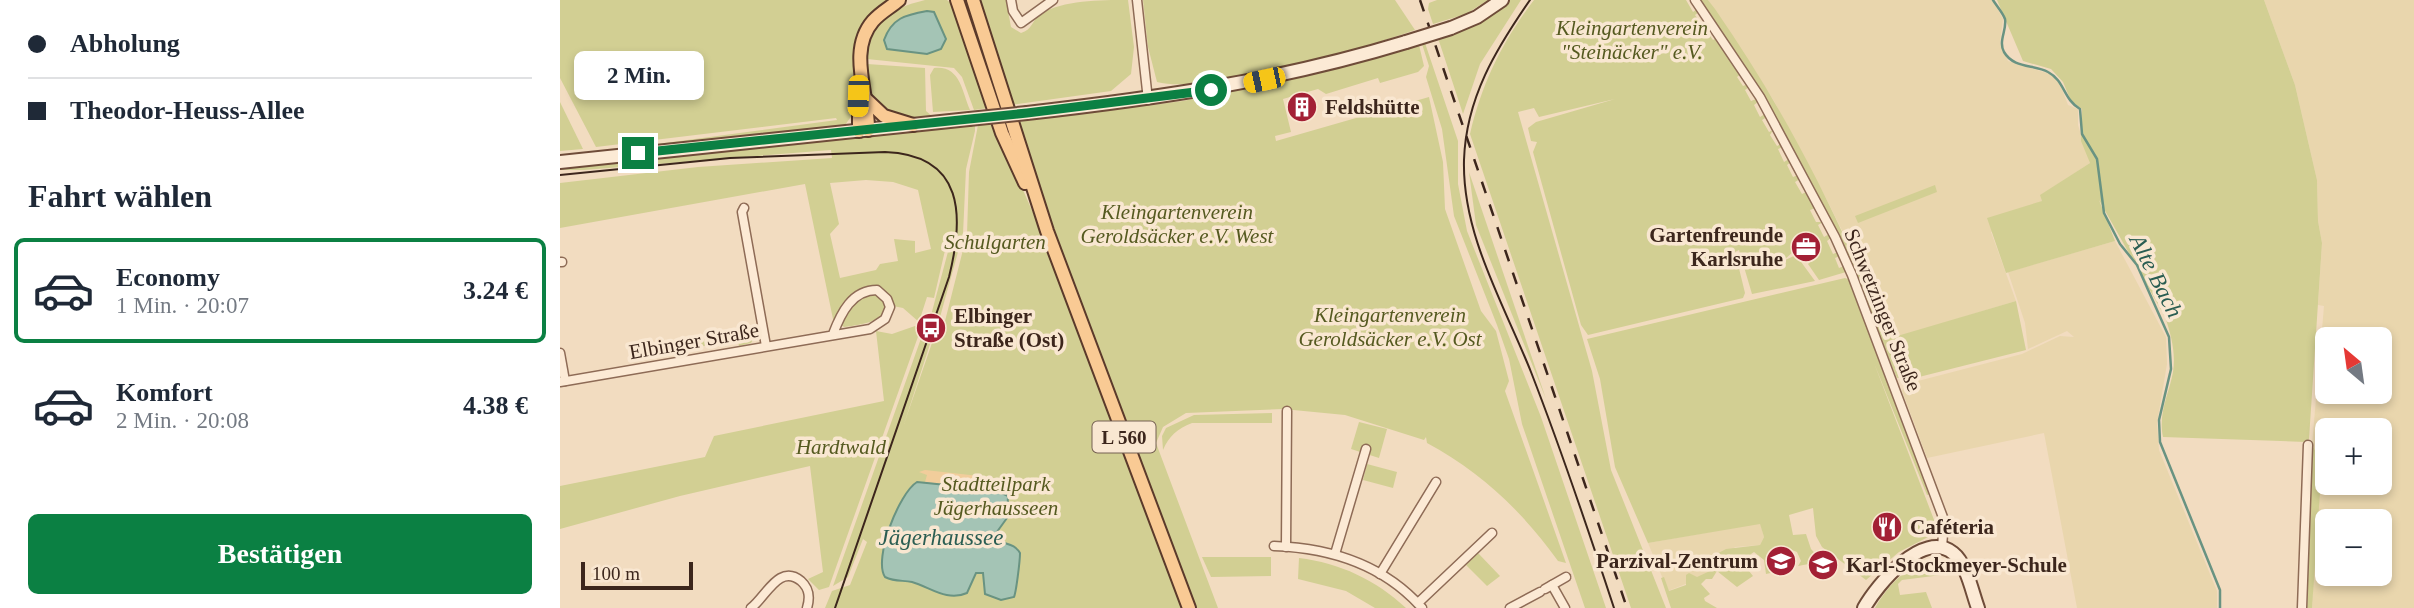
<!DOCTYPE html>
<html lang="de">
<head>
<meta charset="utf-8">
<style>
  body { margin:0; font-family:Georgia,serif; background:#f2f2f3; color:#1f2937; height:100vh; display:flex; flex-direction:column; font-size:26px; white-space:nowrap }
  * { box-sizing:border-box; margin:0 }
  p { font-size:23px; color:#747a83 }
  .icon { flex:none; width:38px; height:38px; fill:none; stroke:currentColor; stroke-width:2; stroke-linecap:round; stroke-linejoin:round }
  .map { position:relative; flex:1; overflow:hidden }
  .sheet { display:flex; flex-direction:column; background:#fff; width:560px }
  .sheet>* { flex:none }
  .top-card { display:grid; align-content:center; height:154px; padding:0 28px; background:#fff }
  .needle { width:46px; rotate:331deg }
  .controls { position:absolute; left:1755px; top:327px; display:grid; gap:14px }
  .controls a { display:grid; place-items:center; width:77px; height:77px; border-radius:10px; background:#fff; box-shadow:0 4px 10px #0003; font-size:35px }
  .scale { position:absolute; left:21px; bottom:18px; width:112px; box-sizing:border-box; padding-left:7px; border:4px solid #3c261c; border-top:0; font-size:19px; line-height:24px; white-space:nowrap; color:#3c261c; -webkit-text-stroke:5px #f9e7d1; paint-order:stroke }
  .end { position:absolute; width:32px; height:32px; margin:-16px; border:9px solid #0b8043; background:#fff; box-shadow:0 0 0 4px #fff }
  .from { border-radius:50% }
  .bubble { position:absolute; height:49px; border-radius:10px; background:#fff; box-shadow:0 4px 10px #0003; font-size:23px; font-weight:600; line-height:49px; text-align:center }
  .car { position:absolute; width:21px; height:42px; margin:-21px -10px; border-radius:9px; box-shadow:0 0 5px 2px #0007; background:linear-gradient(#f5c518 24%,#345 0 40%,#f5c518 0 76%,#345 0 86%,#f5c518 0) }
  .top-card b { display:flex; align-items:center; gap:24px; height:66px; font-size:26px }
  .top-card b+b { border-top:2px solid #e0e1e3 }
  .top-card i { width:18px; height:18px; background:#1f2937 }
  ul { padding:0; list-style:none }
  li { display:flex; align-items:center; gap:21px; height:105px; margin:0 14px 10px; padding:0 14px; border:4px solid transparent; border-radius:10px }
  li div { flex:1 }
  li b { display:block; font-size:26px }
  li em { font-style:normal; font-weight:600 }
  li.selected { border-color:#0b8043 }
  li>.icon { width:63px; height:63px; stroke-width:1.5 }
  h2 { padding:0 28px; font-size:32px; line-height:84px }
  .button { display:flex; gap:14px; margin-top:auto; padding:14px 28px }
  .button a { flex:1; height:80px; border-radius:10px; background:#0b8043; color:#fff; font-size:28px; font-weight:600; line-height:80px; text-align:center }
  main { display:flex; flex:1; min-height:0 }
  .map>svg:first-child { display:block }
  .farmland { fill:#e9d6ad; fill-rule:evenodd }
  .green { fill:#d2cf93; fill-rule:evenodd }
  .sand { fill:#f1cd9b }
  .water { fill:#a4c4b5; stroke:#699382; stroke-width:2 }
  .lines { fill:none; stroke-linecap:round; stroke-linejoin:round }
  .stream { stroke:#699382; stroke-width:2.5 }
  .street-casing { stroke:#8e6b56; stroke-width:11 }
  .secondary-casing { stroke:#6f4c39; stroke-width:16 }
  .primary-casing { stroke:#5b3a2b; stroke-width:16 }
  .street { stroke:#fcead5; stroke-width:8 }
  .secondary { stroke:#fcead5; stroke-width:12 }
  .primary { stroke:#f9ca94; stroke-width:12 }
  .tram { stroke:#3c261c; stroke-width:2 }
  .rail { stroke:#3c261c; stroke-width:2.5; stroke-dasharray:12 12; stroke-linecap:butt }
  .secondary-bridge-casing { stroke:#6f4c39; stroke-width:16; stroke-linecap:butt }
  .secondary-bridge { stroke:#fcead5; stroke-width:12 }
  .route { stroke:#0b8043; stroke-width:9 }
  .labels { text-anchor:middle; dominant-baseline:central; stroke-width:7; stroke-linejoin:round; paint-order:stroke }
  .shield { fill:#f9e7d1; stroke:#756052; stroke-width:2 }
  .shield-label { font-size:19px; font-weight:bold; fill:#3c261c }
  .park-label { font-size:21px; font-style:italic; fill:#555a20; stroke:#f9e7d1 }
  .poi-label { font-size:21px; font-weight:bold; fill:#3c261c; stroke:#f9e7d1; text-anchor:start }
  .street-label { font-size:21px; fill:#3c261c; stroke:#f9e7d1 }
  .water-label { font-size:23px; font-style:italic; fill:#2a5d52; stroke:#f9e7d1 }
</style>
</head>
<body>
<main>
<section class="sheet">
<div class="top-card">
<b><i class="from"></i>Abholung</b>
<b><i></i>Theodor-Heuss-Allee</b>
</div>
<h2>Fahrt wählen</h2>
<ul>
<li class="selected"><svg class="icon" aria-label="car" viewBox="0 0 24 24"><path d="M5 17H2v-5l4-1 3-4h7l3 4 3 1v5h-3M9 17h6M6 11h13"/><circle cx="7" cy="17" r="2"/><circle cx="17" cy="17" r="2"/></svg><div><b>Economy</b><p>1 Min. · 20:07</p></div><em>3.24 €</em></li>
<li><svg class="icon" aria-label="car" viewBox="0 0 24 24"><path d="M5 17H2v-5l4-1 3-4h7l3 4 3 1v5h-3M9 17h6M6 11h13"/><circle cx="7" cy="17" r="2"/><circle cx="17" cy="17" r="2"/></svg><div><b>Komfort</b><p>2 Min. · 20:08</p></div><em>4.38 €</em></li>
</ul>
<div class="button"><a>Bestätigen</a></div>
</section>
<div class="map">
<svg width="1854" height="608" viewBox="0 0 1854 608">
  <rect width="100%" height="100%" fill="#f2dcc0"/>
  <g class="farmland">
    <polygon points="1148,0 1433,0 1443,19 1440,43 1448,61 1490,74 1500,84 1508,105 1518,109 1518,125 1530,163 1481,195 1482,201 1431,232 1456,301 1327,340 1298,263 1269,204 1214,101"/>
    <path d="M1704,0h150v608h-102l3,-79 6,-51 1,-15 -10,-18 12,-139 -6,-1 4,-62 -4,-22 -1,-41 -22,-95zM1768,340h52v52h-52zM1768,430h52v53h-52zM1768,522h52v52h-52z"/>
    <polygon points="1555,241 1606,337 1607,364 1597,423 1599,450 1657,591 1657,608 1517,608 1484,433 1367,458 1342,391 1344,386 1354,382 1462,354 1500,336 1514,337 1507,331 1468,349 1465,323 1448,272"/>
    <polygon points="1200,523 1204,537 1200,545 1175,547 1151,574 1108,591 1088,543"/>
  </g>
  <g class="green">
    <polygon points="0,0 331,0 293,53 293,114 285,125 0,157 277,120 276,118 36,147 0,78"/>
    <path d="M365,0h22l5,4 36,104 -14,2 -12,-33 -8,-9 -87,-9c5,-38 18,-49 58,-59z"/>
    <path d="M418,0h28l5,27 10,6c11,-3 11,-12 19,-19 24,-14 59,-14 88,-14l6,47 -3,27 -20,17 -101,14z"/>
    <path d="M583,0h252l20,30c-53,19 -208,65 -258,52l-9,-35z"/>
    <polygon points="877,0 928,0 906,14 873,24 868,9 869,3"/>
    <polygon points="948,0 961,0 920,64 903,114 878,38 925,19"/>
    <path d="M974,0h152l7,12 4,-3 2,3 -4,3 8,11 4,-3 2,3 -4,3 8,11 5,-3 23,37 -4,3 6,9 5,-2 1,3 -4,3 6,11 5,-2 2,3 -4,3 6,12 5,-3 2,3 -5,3 7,12 4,-2 -3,5 7,11 4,-2 2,3 -5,2 6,13 5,-3 2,3 -4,3 6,12 5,-2 2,4 -5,3 7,12 4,-2 9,16 -5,2 6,12h7l-5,3 6,12 5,-3 2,4 -4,3 6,13 5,-2 2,4 -5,2 4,10 5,-2 2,6 -27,8 -11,-16 9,-8 -11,-16 -23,21 13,-6 19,26 -63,13 -13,-44 -4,2 10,41 -2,5 -155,37 -7,-10 -48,-173 4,-10 -6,-1 -3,-13 8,-6 79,-23 -76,18 -5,-9 -16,4 74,259 19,99 55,138h-35l-161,-474c12,-51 32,-92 64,-134z"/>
    <path d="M1140,0h8l7,9c71,102 128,214 172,330l129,-38 10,49 -107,27 -3,-4 -19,5 -61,-147 -73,-137z"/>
    <path d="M1437,0h267l31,85 22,95 1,41 4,22 -13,196 -3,3 -143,-5c-5,-24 6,-43 10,-65 3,-19 -2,-38 -8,-55l-66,-117 16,41 -109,32 -19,-55 55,-17 -2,-6 50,-32 -9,-22 1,-32 -11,-8 -8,-19 -12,-13 -28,-8z"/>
    <polygon points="865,43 898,141 898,184 907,231 981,417 1046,608 1025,608 962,424 949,359 937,325 894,216 882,129 866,77 869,66 862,44"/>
    <path d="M859,45l5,21 -6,6 -38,11 -2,-5 -52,16 -8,-5 -35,10 8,33 -16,4 1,5 153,-44 14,65 2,47 36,102 15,20 13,50 -4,10 61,172 -8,-2c-36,-50 -77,-89 -131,-118l-1,-6 -2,3 -79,-25 -62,-6 -97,4 -23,14 -7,16 62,165h-25l-121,-321 -56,-165 167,-21 100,-21z"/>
    <path d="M307,64l58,4 1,43 7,6c-39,10 -69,-11 -66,-53z"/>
    <path d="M374,68c26,-3 28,23 36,42l-37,2 -3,-37z"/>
    <polygon points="0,102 23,149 0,151"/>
    <path d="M406,124l9,1v6l-9,38 -3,65 -26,94 -15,-5 2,-4h6l23,-86h-4l-15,65 -7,-1 -8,25 -16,-14 -10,-2c-15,16 -27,18 -49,21l-11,-8 -28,-135 -245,44v-45l138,-16 134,-9 -1,-8 -247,20h-24v-4zM306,180l27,2 25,8 13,59 -16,4v-12l-21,-2 4,22 -18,3 -4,6 -36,8 -10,-44 9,-10 -9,-41z"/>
    <polygon points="434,124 488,247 624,608 265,608 272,591 290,585 307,542 303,539 288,577 273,586 364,330 376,332 372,338 344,424 373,340 383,329 407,234 409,172 418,125"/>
    <polygon points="909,172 986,399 916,225"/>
    <polygon points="1375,185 1377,192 1298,223 1295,216"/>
    <polygon points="1285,278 1290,280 1370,494 1367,495 1314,363 1376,525 1372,535 1339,552 1306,580 1262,547 1256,536 1253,508 1229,515 1233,535 1246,534 1251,549 1261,560 1259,562 1238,566 1241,561 1237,552 1227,548 1220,551 1224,570 1206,574 1204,560 1194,552 1181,561 1193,576 1177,587 1157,571 1152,579 1146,579 1141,584 1150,594 1144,598 1145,601 1157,608 1111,608 1101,578 1104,577 1109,591 1126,585 1126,575 1129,573 1137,577 1150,571 1147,559 1166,549 1200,545 1204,537 1200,524 1088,543 1055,467 1040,379 1027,339"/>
    <polygon points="355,326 359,327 360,331 269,587 259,590 248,579 263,572 250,466 120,496 0,529 0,486 145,457 154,436 324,401 316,331 332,334"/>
    <polygon points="198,331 191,343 179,346 178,340 127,349 127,355 122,356 120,345"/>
    <path d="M712,413v10h-80c-15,6 -23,13 -29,27l-1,-14 4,-8 28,-13z"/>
    <polygon points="799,422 827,429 819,458 791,449"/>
    <polygon points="1752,445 1762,463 1752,608 1747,608"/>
    <polygon points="807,464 837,472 833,488 803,480"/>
    <polygon points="918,553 940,576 927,586 906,565"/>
    <polygon points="642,557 711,557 711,576 651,577"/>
    <path d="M739,558c41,5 77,22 107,50h-31l-29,-17 -48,-12z"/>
    <path d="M1379,558l18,15 -55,7 -4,4 2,11 26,-3 6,16h-57c14,-24 35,-47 64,-50z"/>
  </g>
  <polygon class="sand" points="365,470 428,477 438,481 423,489 365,482 367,475 359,472"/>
  <g class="water">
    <path d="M367,11l7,1 12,27 -5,10 -14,5 -40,-5 -3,-9c8,-22 21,-25 43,-29z"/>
    <path d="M357,482l78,8 13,6 -1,22 -13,18c7,10 19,5 26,17 0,8 -4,40 -6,44l-13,3 -16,-6 -2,-21h-7l-9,20c-20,9 -37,-6 -55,-11 -9,-2 -17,0 -27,-5 -12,-18 14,-84 32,-95z"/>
  </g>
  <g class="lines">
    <path class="stream" d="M1433,0c3,5 10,13 12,19 2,11 -7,22 -1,33 10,17 30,12 44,20 17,9 15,27 32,37l2,25 15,25 7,54 16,31 17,21 32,72 2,32 -12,51 1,22 60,148v18"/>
    <g class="street-casing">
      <g id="street">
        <polyline points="451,0 453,11 461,23 493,0"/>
        <polyline points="577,0 588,100"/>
        <polyline points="1135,0 1200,97 1275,237 1292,275 1384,520 1382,548"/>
        <polyline points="184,208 182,212 206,346"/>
        <polyline points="0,262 2,262"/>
        <polyline points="0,353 5,381"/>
        <path d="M0,382l310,-53 15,-10 5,-12 -3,-8 -10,-9c-25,0 -36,23 -44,44"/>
        <path d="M714,546c56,2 110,19 148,62"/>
        <polyline points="726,547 727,411"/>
        <polyline points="775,554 806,449"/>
        <polyline points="820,574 876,482"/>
        <polyline points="992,585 1005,608"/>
        <polyline points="985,589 1006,577"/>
        <polyline points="858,603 932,533"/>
        <path d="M191,608c15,-11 28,-45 50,-27 9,8 9,17 6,27"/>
        <polyline points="950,608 980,592"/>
        <polyline points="1742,608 1748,445"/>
      </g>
    </g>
    <g class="secondary-casing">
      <g id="secondary">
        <polyline points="891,28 917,17 942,0"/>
        <path d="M467,113c132,-15 251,-32 379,-71"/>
        <polyline points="0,162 409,119"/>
        <path d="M1304,608c13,-23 59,-79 89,-55 14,11 19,39 25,55"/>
      </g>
    </g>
    <g class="primary-casing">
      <g id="primary">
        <polyline points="397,0 442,133 465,183"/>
        <polyline points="413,0 487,231 629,608"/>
        <polyline points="307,100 324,116 353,125"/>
        <path d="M308,130c1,-35 -21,-79 5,-109 8,-9 18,-14 26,-21"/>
        <polyline points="299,131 299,86"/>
      </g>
    </g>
    <use href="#street" class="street"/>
    <use href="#secondary" class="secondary"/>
    <use href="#primary" class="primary"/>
    <g class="tram">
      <path d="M970,0c-34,49 -64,98 -66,160 -2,75 40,144 67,212 30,77 57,157 83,236"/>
      <path d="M0,175l170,-17 155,-6c80,3 79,65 64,125l-114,331"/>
    </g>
    <polyline class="rail" points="860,0 1067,608"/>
    <g class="secondary-bridge-casing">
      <g id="secondary-bridge">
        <polyline points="846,42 891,28"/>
        <polyline points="409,119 467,113"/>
      </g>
    </g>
    <use href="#secondary-bridge" class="secondary-bridge"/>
  </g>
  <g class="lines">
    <polyline class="route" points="78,153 467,113 651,90"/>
  </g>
  <defs>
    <g id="building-disc" transform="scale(1.575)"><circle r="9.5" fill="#a32035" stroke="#f9e7d1"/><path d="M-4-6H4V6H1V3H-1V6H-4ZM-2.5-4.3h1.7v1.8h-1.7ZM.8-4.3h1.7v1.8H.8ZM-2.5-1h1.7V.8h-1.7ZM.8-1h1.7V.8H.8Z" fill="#fff"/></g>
    <g id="office-disc" transform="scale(1.575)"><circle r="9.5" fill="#a32035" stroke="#f9e7d1"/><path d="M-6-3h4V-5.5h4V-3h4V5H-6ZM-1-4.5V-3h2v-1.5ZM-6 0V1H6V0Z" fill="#fff"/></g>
    <g id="bus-disc" transform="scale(1.575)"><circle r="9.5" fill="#a32035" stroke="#f9e7d1"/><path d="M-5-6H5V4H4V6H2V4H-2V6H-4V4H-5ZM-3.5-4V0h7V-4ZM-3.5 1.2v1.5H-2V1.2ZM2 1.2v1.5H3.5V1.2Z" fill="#fff"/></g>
    <g id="restaurant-disc" transform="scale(1.575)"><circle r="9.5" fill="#a32035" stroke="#f9e7d1"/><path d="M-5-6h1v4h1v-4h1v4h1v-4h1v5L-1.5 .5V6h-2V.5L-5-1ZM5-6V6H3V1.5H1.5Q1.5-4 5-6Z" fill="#fff"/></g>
    <g id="school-disc" transform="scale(1.575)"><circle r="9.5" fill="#a32035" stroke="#f9e7d1"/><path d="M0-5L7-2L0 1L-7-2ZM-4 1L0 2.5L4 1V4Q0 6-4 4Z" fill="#fff"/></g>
  </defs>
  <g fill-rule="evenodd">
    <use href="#building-disc" x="742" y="107"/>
    <use href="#office-disc" x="1246" y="247"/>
    <use href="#bus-disc" x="371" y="328"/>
    <use href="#restaurant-disc" x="1327" y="527"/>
    <use href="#school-disc" x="1221" y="561"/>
    <use href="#school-disc" x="1263" y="565"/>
  </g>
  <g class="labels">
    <rect class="shield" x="532.5" y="421.5" width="63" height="31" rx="5"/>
    <g class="shield-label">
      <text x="564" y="437">L 560</text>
    </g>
    <g class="park-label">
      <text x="1072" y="28">Kleingartenverein<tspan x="1072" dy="24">"Steinäcker" e.V.</tspan></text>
      <text x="617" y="212">Kleingartenverein<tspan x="617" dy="24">Geroldsäcker e.V. West</tspan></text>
      <text x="435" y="242">Schulgarten</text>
      <text x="830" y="315">Kleingartenverein<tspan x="830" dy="24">Geroldsäcker e.V. Ost</tspan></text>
      <text x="281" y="447">Hardtwald</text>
      <text x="436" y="484">Stadtteilpark<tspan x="436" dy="24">Jägerhausseen</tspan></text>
    </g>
    <g class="poi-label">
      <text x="765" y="107">Feldshütte</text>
      <text x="1223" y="235" text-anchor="end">Gartenfreunde<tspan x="1223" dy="24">Karlsruhe</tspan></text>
      <text x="394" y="316">Elbinger<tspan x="394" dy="24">Straße (Ost)</tspan></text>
      <text x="1350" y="527">Caféteria</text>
      <text x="1198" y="561" text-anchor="end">Parzival-Zentrum</text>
      <text x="1286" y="565">Karl-Stockmeyer-Schule</text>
    </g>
    <g class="street-label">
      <text transform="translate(1323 310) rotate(68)">Schwetzinger Straße</text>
      <text transform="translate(134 341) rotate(-10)">Elbinger Straße</text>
    </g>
    <g class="water-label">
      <text transform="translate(1596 276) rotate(63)">Alte Bach</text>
      <text x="381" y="537">Jägerhaussee</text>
    </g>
  </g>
</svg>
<div class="controls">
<a><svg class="needle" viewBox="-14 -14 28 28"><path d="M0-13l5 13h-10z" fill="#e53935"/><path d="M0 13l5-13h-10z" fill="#747a83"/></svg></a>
<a>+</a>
<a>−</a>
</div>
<div class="scale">100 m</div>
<i class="end from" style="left:651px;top:90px"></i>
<i class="end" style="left:78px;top:153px"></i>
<div class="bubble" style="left:14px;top:51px;width:130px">2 Min.</div>
<i class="car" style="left:704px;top:80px;rotate:258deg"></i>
<i class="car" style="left:298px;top:96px;rotate:182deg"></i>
</div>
</main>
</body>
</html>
